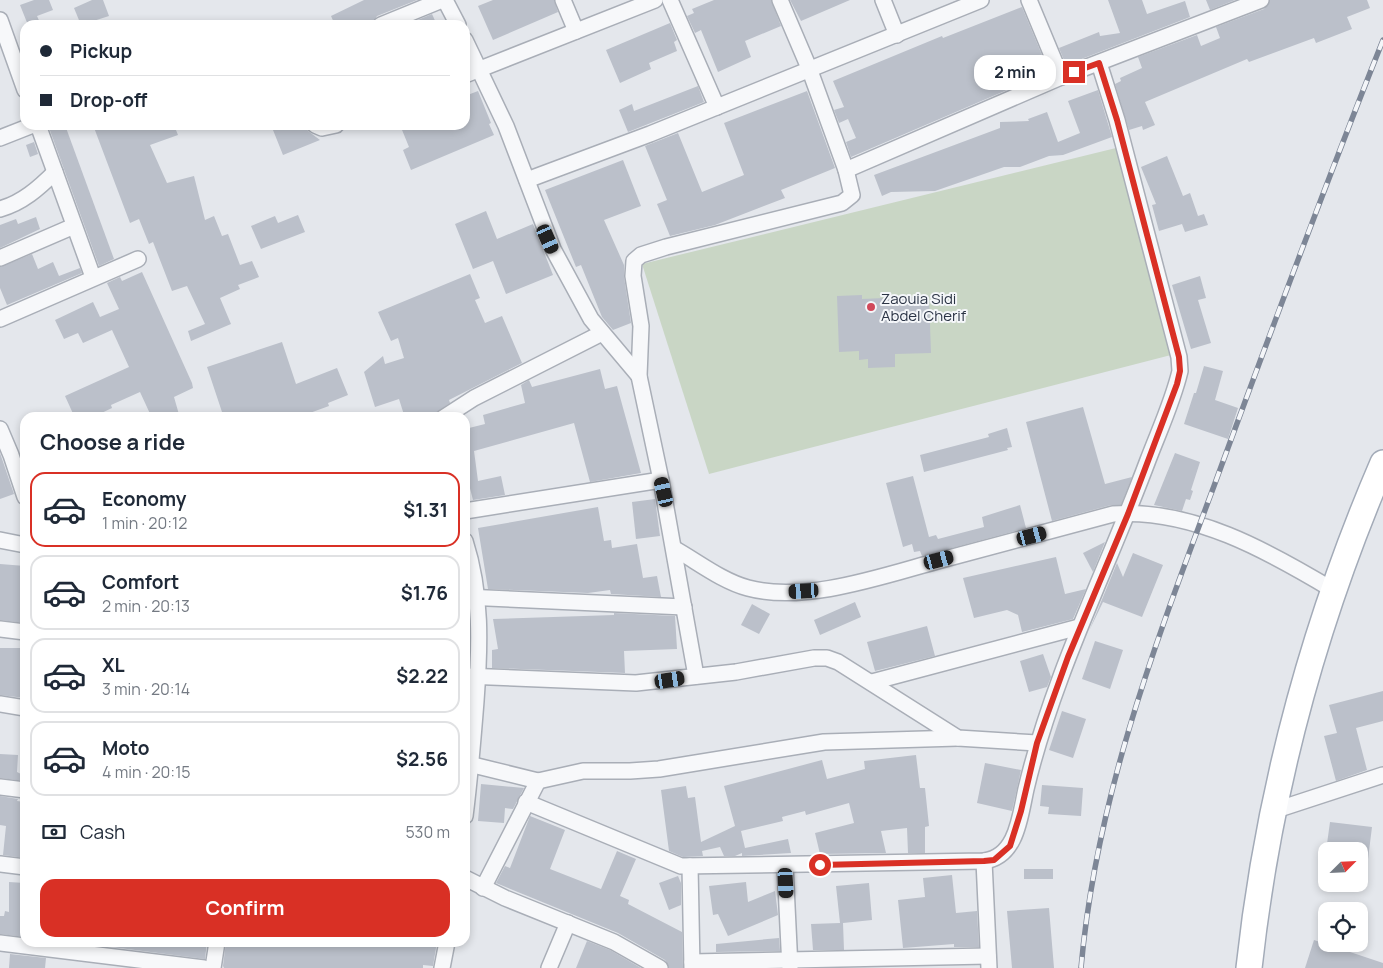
<!DOCTYPE html>
<html lang="en">
<head>
<meta charset="utf-8">
<style>
  body { margin:0; font-family:Manrope,sans-serif; background:#f2f2f3; color:#1f2937; height:100vh; display:flex; flex-direction:column; font-size:19px; white-space:nowrap }
  * { box-sizing:border-box; margin:0 }
  p { font-size:16px; color:#747a83 }
  .icon { flex:none; width:28px; height:28px; fill:none; stroke:currentColor; stroke-width:2; stroke-linecap:round; stroke-linejoin:round }
  .map { position:relative; flex:1; overflow:hidden }
  .sheet { position:absolute; left:20px; top:412px; width:450px; height:535px; display:flex; flex-direction:column; background:#fff; border-radius:15px; box-shadow:0 2px 8px #0003 }
  .sheet>* { flex:none }
  .top-card { position:absolute; left:20px; top:20px; width:450px; height:110px; border-radius:15px; box-shadow:0 2px 8px #0003; display:grid; align-content:center; height:110px; padding:0 20px; background:#fff }
  .needle { width:32px; rotate:66deg }
  .controls { position:absolute; left:1318px; top:842px; display:grid; gap:10px }
  .controls a { display:grid; place-items:center; width:50px; height:50px; border-radius:10px; background:#fff; box-shadow:0 2px 8px #0003; font-size:25px }
  .end { position:absolute; width:22px; height:22px; margin:-11px; border:6px solid #d93025; background:#fff; box-shadow:0 0 0 2px #fff }
  .from { border-radius:50% }
  .bubble { position:absolute; height:35px; border-radius:15px; background:#fff; box-shadow:0 2px 8px #0003; font-size:16px; font-weight:700; line-height:35px; text-align:center }
  .car { position:absolute; width:15px; height:30px; margin:-15px -8px; border-radius:6px; box-shadow:0 0 4px 1px #0007; background:linear-gradient(#222 24%,#8ab4d8 0 40%,#222 0 76%,#8ab4d8 0 86%,#222 0) }
  .top-card b { display:flex; align-items:center; gap:18px; height:48px; font-size:19px }
  .top-card b+b { border-top:1px solid #e0e1e3 }
  .top-card i { width:12px; height:12px; background:#1f2937 }
  ul { padding:0; list-style:none }
  li { display:flex; align-items:center; gap:15px; height:75px; margin:0 10px 8px; padding:0 10px; border:2px solid #e0e1e3; border-radius:15px }
  li div { flex:1 }
  li b { display:block; font-size:19px }
  li em { font-style:normal; font-weight:700 }
  li.current { border-color:#d93025 }
  li>.icon { width:45px; height:45px; stroke-width:1.5 }
  h2 { padding:0 20px; font-size:22px; line-height:60px }
  .pay { display:flex; align-items:center; gap:12px; height:55px; padding:0 20px; font-size:19px }
  .pay p { margin-inline-start:auto }
  .primary-button { display:flex; gap:10px; margin-top:auto; padding:10px 20px }
  .primary-button a { flex:1; height:58px; border-radius:15px; background:#d93025; color:#fff; font-size:20px; font-weight:700; line-height:58px; text-align:center }
  .map>svg:first-child { display:block }
  .green { fill:#c9d6c5 }
  .building { fill:#bbc0ca }
  .lines { fill:none; stroke-linecap:round; stroke-linejoin:round }
  .street-casing { stroke:#a9aeb7; stroke-width:18 }
  .primary-casing { stroke:#a3abb8; stroke-width:28 }
  .street { stroke:#f7f8fa; stroke-width:15 }
  .primary { stroke:#fff; stroke-width:25 }
  .rail-casing { stroke:#7d8696; stroke-width:5.5 }
  .rail { stroke:#f4f6f9; stroke-width:4; stroke-dasharray:11; stroke-linecap:butt }
  .route { stroke:#d93025; stroke-width:6 }
  .poi-dot { fill:#d1495b; stroke:#f4f6f9; stroke-width:2 }
  .labels { text-anchor:middle; dominant-baseline:central; stroke-width:4; stroke-linejoin:round; paint-order:stroke }
  .poi-label { font-size:15px; fill:#2b3445; stroke:#f4f6f9; text-anchor:start }
</style>
</head>
<body>
<div class="map">
<svg width="1383" height="968" viewBox="0 0 1383 968">
  <rect width="100%" height="100%" fill="#e4e7ec"/>
  <polygon class="green" points="1116,148 1171,355 709,474 642,264"/>
  <g class="building">
    <polygon points="34,0 49,0 53,10 37,16 41,25 28,25 20,5"/>
    <polygon points="92,0 103,0 109,16 81,25 74,8"/>
    <polygon points="364,0 417,0 377,16 372,25 335,25 331,16"/>
    <polygon points="493,0 554,0 558,12 493,40 478,6"/>
    <polygon points="714,0 771,0 781,26 745,41 751,57 718,72 701,30 695,33 687,16 694,13 692,9"/>
    <polygon points="790,0 850,0 801,21"/>
    <polygon points="1108,0 1142,0 1147,14 1185,1 1190,17 1066,65 1059,48 1099,32 1100,36 1120,33"/>
    <polygon points="1206,0 1235,0 1210,10"/>
    <polygon points="1270,0 1367,0 1370,8 1347,17 1352,29 1316,43 1314,38 1249,62 1247,59 1145,102 1155,125 1143,130 1142,126 1129,130 1115,84 1121,81 1120,78 1142,68 1138,57 1197,35 1201,46 1220,38 1216,27 1264,9"/>
    <polygon points="1022,7 1049,72 851,157 846,142 856,138 848,119 839,123 834,110 844,107 833,81 942,36 943,38"/>
    <polygon points="432,14 437,25 406,25"/>
    <polygon points="670,23 677,40 674,42 677,51 649,63 651,69 620,83 606,50"/>
    <polygon points="698,86 704,102 628,132 619,110 632,104 634,111"/>
    <polygon points="1098,90 1112,137 1063,155 1049,156 1020,167 1004,167 935,191 891,192 882,196 874,175 1000,128 1000,122 1029,121 1028,119 1047,112 1058,142 1080,133 1068,101"/>
    <polygon points="478,91 491,123 489,124 494,135 411,170 403,150 409,147 400,125 465,125 465,96"/>
    <polygon points="807,91 835,168 781,190 785,198 715,225 670,236 657,204 667,200 645,146 678,133 702,192 744,175 724,123"/>
    <polygon points="48,125 65,125 114,259 99,266"/>
    <polygon points="93,125 174,125 178,135 150,145 167,183 194,176 205,220 214,216 222,236 228,234 240,265 252,261 259,277 238,285 240,289 220,298 231,324 191,341 188,331 205,324 187,286 172,291 153,242 149,244 139,219 130,223"/>
    <polygon points="271,125 306,125 308,131 320,140 283,155"/>
    <polygon points="34,142 38,154 30,157 26,145"/>
    <polygon points="1167,156 1183,196 1190,193 1198,216 1204,214 1208,225 1185,232 1182,224 1159,231 1152,205 1156,204 1141,167"/>
    <polygon points="623,160 641,206 604,220 624,265 624,277 631,323 613,330 602,317 581,265 576,267 545,190"/>
    <polygon points="486,211 497,239 533,224 553,275 506,294 493,261 473,269 455,224"/>
    <polygon points="298,215 305,232 261,249 251,226 275,216 278,223"/>
    <polygon points="36,217 40,229 0,248 0,225 16,219 18,224"/>
    <polygon points="32,254 38,269 53,262 59,276 80,268 82,273 7,305 0,288 0,267"/>
    <polygon points="142,272 192,383 193,388 174,397 180,418 152,418 140,392 111,405 112,408 91,418 75,418 65,396 129,367 112,330 83,343 78,333 64,339 55,320 93,302 100,317 119,309 107,283 120,277 122,281"/>
    <polygon points="470,274 480,298 475,300 485,323 502,316 522,363 449,400 450,403 428,418 405,418 399,399 375,407 364,372 383,356 385,364 404,358 398,338 391,341 378,312"/>
    <polygon points="1200,276 1206,298 1198,300 1211,343 1191,349 1172,285"/>
    <polygon points="862,295 862,299 929,296 931,353 895,354 895,367 868,368 868,359 859,360 859,351 839,352 837,296"/>
    <polygon points="282,342 296,384 337,368 348,395 328,403 329,406 296,418 224,418 207,367"/>
    <polygon points="1204,366 1223,371 1215,400 1238,408 1228,439 1184,424 1194,393 1196,393"/>
    <polygon points="600,369 605,389 617,386 641,473 590,482 574,423 474,451 478,481 501,476 505,495 473,500 465,469 465,429 485,424 483,415 525,403 521,385 529,380 532,387"/>
    <polygon points="1083,407 1105,484 1132,477 1121,505 1111,505 1052,521 1026,422"/>
    <polygon points="1007,428 1012,447 1007,448 1008,450 924,472 920,455 989,437 988,434"/>
    <polygon points="0,453 14,494 0,499"/>
    <polygon points="1175,453 1200,462 1191,490 1193,491 1190,500 1186,499 1182,511 1154,505"/>
    <polygon points="913,476 929,537 936,535 938,539 984,527 982,517 1020,505 1026,528 922,556 920,551 914,552 912,544 903,547 886,483"/>
    <polygon points="655,499 660,536 636,539 632,502"/>
    <polygon points="598,507 604,541 611,540 612,548 637,544 643,578 657,576 661,597 611,594 610,590 588,593 488,589 478,528"/>
    <polygon points="1105,542 1093,572 1083,553"/>
    <polygon points="1133,553 1163,565 1142,617 1103,602 1089,631 1117,563 1123,577"/>
    <polygon points="1056,557 1065,594 1086,589 1073,619 1022,632 1018,615 1007,610 974,618 963,578"/>
    <polygon points="0,564 25,566 25,623 0,620"/>
    <polygon points="855,602 861,617 820,635 814,620"/>
    <polygon points="752,604 770,614 759,634 741,625"/>
    <polygon points="614,613 675,616 677,649 624,651 625,673 492,668 492,650 498,649 493,619 614,615"/>
    <polygon points="927,626 935,656 875,671 867,642"/>
    <polygon points="1095,641 1123,650 1110,689 1082,679"/>
    <polygon points="0,648 25,648 25,698 0,695"/>
    <polygon points="1043,654 1051,677 1047,687 1029,692 1020,661"/>
    <polygon points="1383,691 1383,721 1356,728 1367,770 1336,781 1324,736 1337,733 1329,705"/>
    <polygon points="1062,711 1086,719 1073,758 1049,750"/>
    <polygon points="0,754 18,755 17,772 25,776 25,781 0,778"/>
    <polygon points="916,755 920,788 925,788 929,826 925,827 925,853 908,853 907,828 881,831 886,853 820,854 815,833 854,823 849,803 806,815 805,811 782,817 783,821 741,831 745,848 788,839 791,853 742,856 742,853 735,856 724,856 720,847 702,851 703,856 683,857 669,851 661,790 686,786 688,798 695,797 701,842 735,826 724,786 822,760 827,779 865,769 864,761"/>
    <polygon points="985,763 1021,770 1012,811 977,803"/>
    <polygon points="481,784 524,788 513,809 505,808 504,823 478,821"/>
    <polygon points="1042,785 1083,788 1081,816 1048,814 1049,807 1040,806"/>
    <polygon points="0,796 18,799 17,801 25,802 25,858 3,855 6,826 0,825"/>
    <polygon points="530,816 565,830 550,869 601,889 617,851 636,859 620,896 629,900 628,904 682,932 683,968 669,968 665,960 618,933 496,883 505,866 510,868"/>
    <polygon points="1330,822 1372,827 1368,859 1359,858 1359,851 1326,851"/>
    <rect x="1024" y="869" width="29" height="10"/>
    <polygon points="952,875 956,913 977,911 979,947 954,947 954,944 903,948 898,900 925,897 923,878"/>
    <polygon points="678,876 681,883 681,905 669,910 659,883"/>
    <polygon points="9,882 25,883 25,937 0,934 0,916 4,916 5,911 9,912"/>
    <polygon points="746,882 748,902 775,891 778,915 728,936 718,914 713,915 709,886"/>
    <polygon points="869,883 872,920 843,923 844,950 813,950 811,924 840,923 836,886"/>
    <polygon points="1049,908 1054,968 1012,968 1007,911"/>
    <polygon points="779,938 780,951 716,952 716,944"/>
    <polygon points="1314,940 1383,963 1383,968 1305,968"/>
    <polygon points="587,941 610,950 641,968 576,968"/>
    <polygon points="73,942 207,942 205,959"/>
    <polygon points="226,942 437,942 433,966 423,965 423,968 224,968 223,966"/>
    <polygon points="10,954 46,958 45,968 9,968"/>
  </g>
  <g class="lines">
    <g class="street-casing">
      <g id="street">
        <polyline points="445,0 458,25"/>
        <polyline points="563,0 576,31"/>
        <polyline points="670,0 717,107"/>
        <polyline points="883,0 897,35"/>
        <polyline points="1029,0 1061,77"/>
        <polyline points="0,20 25,90"/>
        <polyline points="381,25 442,0"/>
        <polyline points="465,40 506,126 553,249 591,319 639,376"/>
        <polyline points="465,75 655,0"/>
        <polyline points="38,125 93,277"/>
        <polyline points="315,125 322,128 336,125"/>
        <polyline points="0,138 33,125"/>
        <polyline points="846,170 1061,77 1261,0"/>
        <polyline points="527,180 650,134 981,0"/>
        <path d="M0,209c22,-6 39,-21 55,-37"/>
        <polyline points="0,258 74,226"/>
        <polyline points="0,319 138,259"/>
        <polyline points="443,418 474,398 602,333"/>
        <polyline points="0,429 11,455 25,497"/>
        <polyline points="661,480 639,376 641,326 633,276 634,261 641,255 666,247 842,203 852,195 846,170 809,68 780,0"/>
        <polyline points="465,511 661,480 696,676"/>
        <polyline points="0,540 25,545"/>
        <path d="M465,541c17,53 15,105 11,160 -3,38 -6,76 -11,115"/>
        <path d="M675,549c23,13 47,32 73,39 59,16 140,-14 197,-29 56,-15 112,-30 168,-45 79,-6 155,37 220,76"/>
        <polyline points="465,597 684,607"/>
        <polyline points="0,629 25,632"/>
        <polyline points="465,676 636,683 736,672 814,658 827,658 838,662 958,738 1037,743"/>
        <polyline points="872,682 1079,627"/>
        <polyline points="0,704 25,708"/>
        <polyline points="465,763 538,781 583,771 630,771 659,769 824,742 958,738"/>
        <polyline points="0,787 25,790"/>
        <path d="M526,802l155,64 303,-5c33,-4 36,-45 42,-72 27,-114 81,-219 122,-329 11,-29 25,-59 32,-89l-1,-14 -62,-237 -18,-57"/>
        <polyline points="1273,811 1383,775"/>
        <polyline points="984,861 989,968"/>
        <polyline points="0,864 25,867"/>
        <polyline points="785,865 790,968"/>
        <polyline points="690,866 692,968"/>
        <polyline points="465,878 505,898 614,942 660,968"/>
        <polyline points="483,888 538,781"/>
        <polyline points="0,943 204,968"/>
        <polyline points="692,962 988,956"/>
        <polyline points="213,968 217,942"/>
        <polyline points="442,968 447,942"/>
        <polyline points="549,968 568,923"/>
      </g>
    </g>
    <g class="primary-casing">
      <path id="primary" d="M1249,968c19,-174 65,-345 134,-505"/>
    </g>
    <use href="#street" class="street"/>
    <use href="#primary" class="primary"/>
    <g class="rail-casing">
      <path id="rail" d="M1081,968c15,-170 74,-324 133,-482 55,-150 110,-298 169,-446"/>
    </g>
    <use href="#rail" class="rail"/>
  </g>
  <g class="lines">
    <polyline class="route" points="820,865 984,861 994,860 1010,846 1021,811 1037,743 1068,657 1128,514 1177,384 1180,371 1179,357 1117,120 1099,63 1074,72"/>
  </g>
  <circle class="poi-dot" cx="871" cy="307" r="5"/>
  <g class="labels">
    <g class="poi-label">
      <text x="881" y="298">Zaouia Sidi<tspan x="881" dy="17">Abdel Cherif</tspan></text>
    </g>
  </g>
</svg>
<div class="controls">
<a><svg class="needle" viewBox="-14 -14 28 28"><path d="M0-13l5 13h-10z" fill="#e53935"/><path d="M0 13l5-13h-10z" fill="#747a83"/></svg></a>
<a><svg class="icon" aria-label="locate" viewBox="0 0 24 24"><circle cx="12" cy="12" r="6"/><path d="M12 2v4M12 18v4M2 12h4M18 12h4"/></svg></a>
</div>
<i class="end from" style="left:820px;top:865px"></i>
<i class="end" style="left:1074px;top:72px"></i>
<div class="bubble" style="left:974px;top:55px;width:82px">2 min</div>
<i class="car" style="left:548px;top:239px;rotate:156deg"></i>
<i class="car" style="left:664px;top:492px;rotate:347deg"></i>
<i class="car" style="left:1032px;top:536px;rotate:75deg"></i>
<i class="car" style="left:939px;top:560px;rotate:75deg"></i>
<i class="car" style="left:804px;top:591px;rotate:267deg"></i>
<i class="car" style="left:670px;top:680px;rotate:81deg"></i>
<i class="car" style="left:786px;top:883px;rotate:177deg"></i>
<div class="top-card">
<b><i class="from"></i>Pickup</b>
<b><i></i>Drop-off</b>
</div>
<section class="sheet">
<h2>Choose a ride</h2>
<ul>
<li class="current"><svg class="icon" aria-label="car" viewBox="0 0 24 24"><path d="M5 17H2v-5l4-1 3-4h7l3 4 3 1v5h-3M9 17h6M6 11h13"/><circle cx="7" cy="17" r="2"/><circle cx="17" cy="17" r="2"/></svg><div><b>Economy</b><p>1 min · 20:12</p></div><em>$1.31</em></li>
<li><svg class="icon" aria-label="car" viewBox="0 0 24 24"><path d="M5 17H2v-5l4-1 3-4h7l3 4 3 1v5h-3M9 17h6M6 11h13"/><circle cx="7" cy="17" r="2"/><circle cx="17" cy="17" r="2"/></svg><div><b>Comfort</b><p>2 min · 20:13</p></div><em>$1.76</em></li>
<li><svg class="icon" aria-label="car" viewBox="0 0 24 24"><path d="M5 17H2v-5l4-1 3-4h7l3 4 3 1v5h-3M9 17h6M6 11h13"/><circle cx="7" cy="17" r="2"/><circle cx="17" cy="17" r="2"/></svg><div><b>XL</b><p>3 min · 20:14</p></div><em>$2.22</em></li>
<li><svg class="icon" aria-label="car" viewBox="0 0 24 24"><path d="M5 17H2v-5l4-1 3-4h7l3 4 3 1v5h-3M9 17h6M6 11h13"/><circle cx="7" cy="17" r="2"/><circle cx="17" cy="17" r="2"/></svg><div><b>Moto</b><p>4 min · 20:15</p></div><em>$2.56</em></li>
</ul>
<div class="pay"><svg class="icon" aria-label="cash" viewBox="0 0 24 24"><path d="M3 7h18v10H3z"/><circle cx="12" cy="12" r="2"/></svg>Cash<p>530 m</p></div>
<div class="primary-button"><a>Confirm</a></div>
</section>
</div>
</body>
</html>
